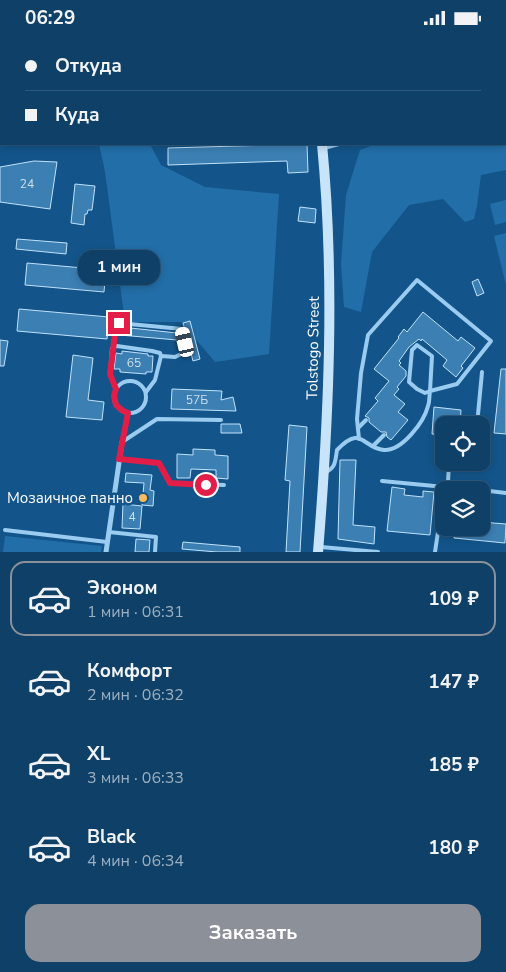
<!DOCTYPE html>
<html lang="ru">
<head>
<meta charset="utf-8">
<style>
  body { margin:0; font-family:"Nunito Sans",sans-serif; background:#1c4b71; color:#f1f3f6; height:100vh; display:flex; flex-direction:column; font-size:19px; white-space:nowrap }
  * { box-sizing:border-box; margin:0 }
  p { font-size:16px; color:#9bafc0 }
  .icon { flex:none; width:28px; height:28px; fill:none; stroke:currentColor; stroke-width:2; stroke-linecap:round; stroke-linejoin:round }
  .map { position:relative; height:517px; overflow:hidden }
  .side { display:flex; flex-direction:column; background:#0e4068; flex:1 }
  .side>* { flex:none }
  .guide { position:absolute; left:0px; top:0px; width:506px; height:110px; box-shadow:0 2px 8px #0003,0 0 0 1px #2e597c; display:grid; align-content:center; height:110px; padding:0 25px; background:#0e4068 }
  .buttons { position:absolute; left:435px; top:381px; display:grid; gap:10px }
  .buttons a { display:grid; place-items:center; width:55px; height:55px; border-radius:10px; background:#0e4068; box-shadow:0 2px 8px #0003,0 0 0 1px #2e597c; font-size:25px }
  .end { position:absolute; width:22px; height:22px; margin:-11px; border:6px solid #e11d48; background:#fff; box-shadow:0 0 0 2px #fff }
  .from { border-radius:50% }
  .bubble { position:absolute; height:35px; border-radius:15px; background:#0e4068; box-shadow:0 2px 8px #0003,0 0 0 1px #2e597c; font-size:16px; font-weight:700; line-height:35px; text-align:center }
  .car { position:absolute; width:15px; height:30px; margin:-15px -8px; border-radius:6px; box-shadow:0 0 4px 1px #0007; background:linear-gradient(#fff 24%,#345 0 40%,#fff 0 76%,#345 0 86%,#fff 0) }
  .guide b { display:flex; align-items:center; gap:18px; height:48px; font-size:19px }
  .guide b+b { border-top:1px solid #2e597c }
  .guide i { width:12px; height:12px; background:#f1f3f6 }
  ul { padding:9px 0 0; list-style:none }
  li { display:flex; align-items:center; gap:15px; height:75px; margin:0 10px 8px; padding:0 15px; border:2px solid transparent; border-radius:15px }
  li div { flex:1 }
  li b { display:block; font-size:19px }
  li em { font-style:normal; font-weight:700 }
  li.active { border-color:#8c9099 }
  li>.icon { width:45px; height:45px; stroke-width:1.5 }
  .primary-button { display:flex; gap:10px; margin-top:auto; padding:10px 25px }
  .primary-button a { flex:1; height:58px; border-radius:15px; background:#8c9099; color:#fff; font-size:20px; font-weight:700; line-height:58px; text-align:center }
  .status { display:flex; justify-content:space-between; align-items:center; height:35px; padding:0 25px; background:#0e4068; direction:ltr }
  .status svg { height:14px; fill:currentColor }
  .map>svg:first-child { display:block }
  .green { fill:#226ea8 }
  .building { fill:#3c7fb3; stroke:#c0e2fc }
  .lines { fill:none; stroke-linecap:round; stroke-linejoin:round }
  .lane { stroke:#9acbf0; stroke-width:4 }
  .street { stroke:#9acbf0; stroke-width:5 }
  .secondary { stroke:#c8e4fb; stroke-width:10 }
  .route { stroke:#e11d48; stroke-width:6 }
  .poi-dot { fill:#ffbb59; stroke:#13558a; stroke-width:2 }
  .labels { text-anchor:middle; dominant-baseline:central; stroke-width:5; stroke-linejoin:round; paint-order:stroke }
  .number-label { font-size:12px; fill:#cedfec }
  .street-label { font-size:15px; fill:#fff; stroke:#13558a }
  .poi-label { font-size:15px; fill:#fff; stroke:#13558a; text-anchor:end }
</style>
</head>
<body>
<div class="status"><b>06:29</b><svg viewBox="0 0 49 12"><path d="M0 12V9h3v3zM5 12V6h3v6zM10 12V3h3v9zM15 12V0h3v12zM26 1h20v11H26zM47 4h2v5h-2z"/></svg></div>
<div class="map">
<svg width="506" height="517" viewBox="0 0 506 517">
  <rect width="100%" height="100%" fill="#13558a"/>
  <g class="green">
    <polygon points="506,26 506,135 481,140 477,171 474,184 465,187 443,164 409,170 372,217 361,277 344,272 341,229 346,160 360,115 376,109 505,109"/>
    <polygon points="99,109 150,109 161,130 205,152 279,159 269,319 215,327 181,287 125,287 105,137"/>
    <polygon points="506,165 506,187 495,190 490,169"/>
    <polygon points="506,198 506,250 494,201"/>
    <polygon points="5,501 102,511 101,517 3,517"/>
  </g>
  <g class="building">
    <polygon points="307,109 308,137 288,138 287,126 168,130 168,113"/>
    <polygon points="34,126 57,127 50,174 0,167 0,132"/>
    <polygon points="75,149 95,151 92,175 88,175 87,179 85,179 84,190 71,188"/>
    <polygon points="300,172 316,174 315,188 298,186"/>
    <polygon points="17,204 67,208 66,219 16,214"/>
    <polygon points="27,228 106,235 104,257 25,250"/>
    <polygon points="478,244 484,258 477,261 472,247"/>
    <polygon points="19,274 109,282 107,304 17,296"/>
    <polygon points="423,277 458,306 461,302 475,313 461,331 463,333 456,342 443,331 447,325 422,304 421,306 419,304 409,312 399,326 401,328 399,330 406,336 406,341 397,352 399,354 394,360 405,369 398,377 408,385 391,405 387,402 386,397 381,397 369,387 369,383 365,381 378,366 375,363 389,346 374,334 399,303 398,302 404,294 407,297"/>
    <polygon points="190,286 200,324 193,326 183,288"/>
    <polygon points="121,292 177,298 177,305 120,300"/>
    <polygon points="0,305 8,306 4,331 0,331"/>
    <polygon points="122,316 148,319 148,321 153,321 152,337 146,337 146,339 120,337 120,334 114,334 116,318 122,319"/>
    <polygon points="73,320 93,323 88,365 104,367 102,385 66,382"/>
    <polygon points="501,334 506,334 506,399 494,398"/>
    <polygon points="172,354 222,356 221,365 233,362 236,376 171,374"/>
    <polygon points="434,372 461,375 460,390 444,390 444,400 432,399"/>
    <polygon points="221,389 240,389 242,398 221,398"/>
    <polygon points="289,390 307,392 300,517 286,517 290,446 285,445"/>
    <polygon points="193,414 215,415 215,420 228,421 228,444 216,443 216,435 191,434 190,443 177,443 177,419 193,420"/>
    <polygon points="340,425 356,425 353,490 375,492 374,509 338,504"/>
    <polygon points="126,438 152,440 150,455 154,456 153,471 142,470 144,448 125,447"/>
    <polygon points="392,452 405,454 404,460 423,462 423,456 434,457 430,500 387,496"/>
    <polygon points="123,469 142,471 140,494 122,493"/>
    <polygon points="481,487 506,489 505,508 454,503 455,492 481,492"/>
    <polygon points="136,504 150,505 149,517 135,517"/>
    <polygon points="183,507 240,512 240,517 217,517 182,514"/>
  </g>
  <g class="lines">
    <g class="lane">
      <polyline points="75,0 76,1"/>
      <polyline points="90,0 90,1"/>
      <polyline points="105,0 106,1"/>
      <polyline points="348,0 348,1"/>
      <polyline points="468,0 469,1"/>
      <polyline points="505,25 506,25"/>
      <polyline points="0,77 1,78"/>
      <polyline points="324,113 339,109"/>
      <polygon points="417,310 432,321 430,356 425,358 417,354 409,347 412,315"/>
      <polyline points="113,311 116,291 119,288 182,294 185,307 183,318 175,322 161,321"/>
      <circle cx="130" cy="362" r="16"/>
      <polyline points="116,354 110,339 112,313 117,311 152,316 160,318 161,321 155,345 146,357"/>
      <polyline points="477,390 482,337"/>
      <polyline points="358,393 366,385"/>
      <polyline points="122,407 157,384 221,385"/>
      <polyline points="122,407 128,378"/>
      <polyline points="373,411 384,400"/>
      <polyline points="119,424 159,428 170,448 224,450"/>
      <path d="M324,438c12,-5 11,-11 13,-23 25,-26 25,-2 47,0 18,1 40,-28 44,-44 2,-5 1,-10 2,-15l27,-7 34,-43 -74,-61 -49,55 -7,38 -4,46 2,20"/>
      <polyline points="382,446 476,455"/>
      <polyline points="445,453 448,447 449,428"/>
      <polyline points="481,455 506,458"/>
      <polyline points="5,495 107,507"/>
      <polyline points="109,497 156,502 155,517"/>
      <polyline points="321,512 378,517"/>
      <polyline points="435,517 444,457"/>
    </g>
    <polyline class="street" points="106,517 122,407"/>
    <g class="secondary">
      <polyline points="304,0 304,1"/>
      <polyline points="133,1 135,0"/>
      <polyline points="0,21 1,21"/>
      <path d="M318,517c11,-136 17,-273 4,-408"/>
    </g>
  </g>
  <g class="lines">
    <polyline class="route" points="119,288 116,291 110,339 116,354 114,361 116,370 123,376 128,378 119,424 159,428 170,448 206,450"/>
  </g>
  <circle class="poi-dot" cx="143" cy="463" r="5"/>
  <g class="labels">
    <g class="number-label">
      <text x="27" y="149">24</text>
      <text x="134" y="328">65</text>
      <text x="197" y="365">57Б</text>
      <text x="132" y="482">4</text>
    </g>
    <g class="street-label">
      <text transform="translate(313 313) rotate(-89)">Tolstogo Street</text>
    </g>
    <g class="poi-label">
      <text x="133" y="463">Мозаичное панно</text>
    </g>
  </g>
</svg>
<div class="buttons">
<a><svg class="icon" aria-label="locate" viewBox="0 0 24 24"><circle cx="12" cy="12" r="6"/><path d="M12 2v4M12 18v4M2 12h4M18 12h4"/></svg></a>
<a><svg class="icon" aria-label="layers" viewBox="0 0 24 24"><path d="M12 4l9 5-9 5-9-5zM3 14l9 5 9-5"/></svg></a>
</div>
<i class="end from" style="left:206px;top:450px"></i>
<i class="end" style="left:119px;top:288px"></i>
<div class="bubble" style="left:78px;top:215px;width:82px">1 мин</div>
<i class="car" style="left:185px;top:307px;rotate:347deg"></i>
<div class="guide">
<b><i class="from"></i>Откуда</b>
<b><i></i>Куда</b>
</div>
</div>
<section class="side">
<ul>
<li class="active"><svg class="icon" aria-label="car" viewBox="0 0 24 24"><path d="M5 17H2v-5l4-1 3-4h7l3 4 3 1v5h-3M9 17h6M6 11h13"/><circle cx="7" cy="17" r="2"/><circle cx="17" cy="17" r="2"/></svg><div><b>Эконом</b><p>1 мин · 06:31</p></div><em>109 ₽</em></li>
<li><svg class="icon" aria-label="car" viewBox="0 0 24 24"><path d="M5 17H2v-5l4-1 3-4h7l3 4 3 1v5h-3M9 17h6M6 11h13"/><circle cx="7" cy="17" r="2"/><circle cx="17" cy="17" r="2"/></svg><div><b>Комфорт</b><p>2 мин · 06:32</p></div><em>147 ₽</em></li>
<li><svg class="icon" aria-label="car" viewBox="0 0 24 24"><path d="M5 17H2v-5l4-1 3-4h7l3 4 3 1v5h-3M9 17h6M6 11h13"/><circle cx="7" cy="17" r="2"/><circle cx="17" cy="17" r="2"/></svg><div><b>XL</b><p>3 мин · 06:33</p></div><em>185 ₽</em></li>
<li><svg class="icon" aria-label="car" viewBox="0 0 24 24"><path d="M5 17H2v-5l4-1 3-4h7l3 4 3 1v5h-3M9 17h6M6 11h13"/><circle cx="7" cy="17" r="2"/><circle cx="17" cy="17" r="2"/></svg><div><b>Black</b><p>4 мин · 06:34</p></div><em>180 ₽</em></li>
</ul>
<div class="primary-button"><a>Заказать</a></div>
</section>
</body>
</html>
